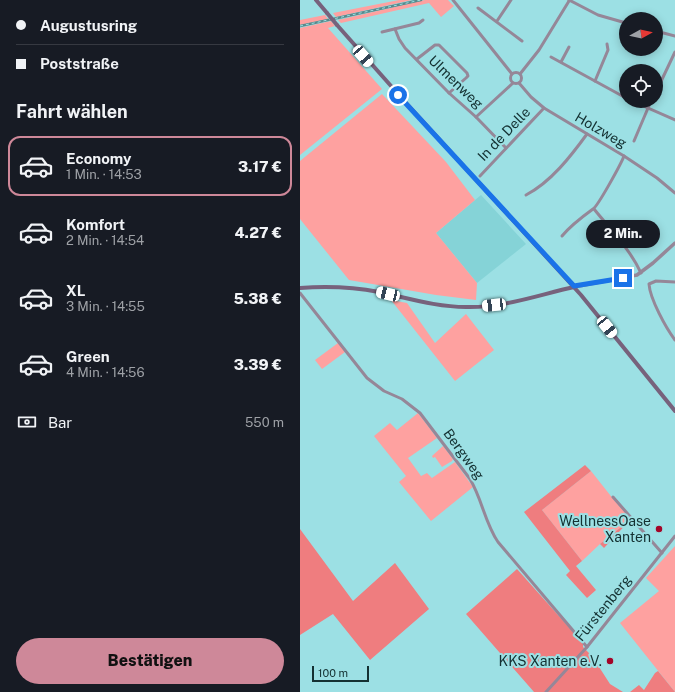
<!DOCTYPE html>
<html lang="de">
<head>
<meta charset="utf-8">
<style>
  body { margin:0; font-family:"Public Sans",sans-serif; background:#242831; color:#f1f3f6; height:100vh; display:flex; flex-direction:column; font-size:15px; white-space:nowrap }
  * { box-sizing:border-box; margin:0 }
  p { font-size:13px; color:#9ea1a6 }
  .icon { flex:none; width:22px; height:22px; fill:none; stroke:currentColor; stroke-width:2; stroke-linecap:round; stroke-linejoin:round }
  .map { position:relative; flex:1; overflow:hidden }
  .sheet { display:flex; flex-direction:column; background:#171b24; width:300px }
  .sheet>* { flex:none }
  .guide { display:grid; align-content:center; height:88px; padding:0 16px; background:#171b24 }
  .needle { width:26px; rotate:82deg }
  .controls { position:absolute; left:319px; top:12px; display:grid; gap:8px }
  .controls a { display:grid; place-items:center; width:44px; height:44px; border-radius:50%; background:#171b24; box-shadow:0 2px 10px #0003; font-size:20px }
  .scale { position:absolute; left:12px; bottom:10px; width:57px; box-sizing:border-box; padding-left:4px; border:2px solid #143132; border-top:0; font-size:11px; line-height:14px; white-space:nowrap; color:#143132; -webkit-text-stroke:3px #9ce0e4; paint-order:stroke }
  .end { position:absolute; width:18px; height:18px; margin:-9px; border:5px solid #1a73e8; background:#fff; box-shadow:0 0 0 2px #fff }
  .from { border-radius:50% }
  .bubble { position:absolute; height:28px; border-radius:14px; background:#171b24; box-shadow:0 2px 10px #0003; font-size:13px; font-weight:800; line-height:28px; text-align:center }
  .car { position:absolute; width:12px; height:24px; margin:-12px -6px; border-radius:5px; box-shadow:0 0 3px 1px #0007; background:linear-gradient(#fff 24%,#345 0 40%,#fff 0 76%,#345 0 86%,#fff 0) }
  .guide b { display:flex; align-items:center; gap:14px; height:38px; font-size:15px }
  .guide b+b { border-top:1px solid #363941 }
  .guide i { width:10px; height:10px; background:#f1f3f6 }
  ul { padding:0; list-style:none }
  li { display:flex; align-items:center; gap:12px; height:60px; margin:0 8px 6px; padding:0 8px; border:2px solid transparent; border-radius:12px }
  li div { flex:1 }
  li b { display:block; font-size:15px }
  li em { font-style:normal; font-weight:800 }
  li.active { border-color:#ce8899 }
  li>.icon { width:36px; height:36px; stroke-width:1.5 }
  h2 { padding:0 16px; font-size:18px; line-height:48px }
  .pay { display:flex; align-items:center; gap:10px; height:44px; padding:0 16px; font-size:15px }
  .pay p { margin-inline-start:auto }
  .button { display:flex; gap:8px; margin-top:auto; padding:8px 16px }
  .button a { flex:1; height:46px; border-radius:24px; background:#ce8899; color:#111; font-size:16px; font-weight:800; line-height:46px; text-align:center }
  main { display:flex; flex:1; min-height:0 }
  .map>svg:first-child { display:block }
  .built { fill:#85d3d7 }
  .green { fill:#fea1a0 }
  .forest { fill:#ef7d7f }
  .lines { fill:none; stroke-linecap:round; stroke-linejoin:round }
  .minor { stroke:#958798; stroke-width:3 }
  .tertiary { stroke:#958798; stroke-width:3.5 }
  .secondary { stroke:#77627c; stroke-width:4 }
  .rail-casing { stroke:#59898c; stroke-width:2.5 }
  .rail { stroke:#9ce0e4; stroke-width:1; stroke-dasharray:3; stroke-linecap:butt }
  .secondary-bridge { stroke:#77627c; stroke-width:4 }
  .route { stroke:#1a73e8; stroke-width:5 }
  .poi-dot { fill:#a30528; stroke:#9ce0e4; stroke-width:1.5 }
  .labels { text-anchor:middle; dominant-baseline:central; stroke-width:4; stroke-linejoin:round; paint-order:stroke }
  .street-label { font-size:14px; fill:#143132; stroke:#9ce0e4 }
  .poi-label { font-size:14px; fill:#143132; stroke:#9ce0e4; text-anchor:end }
</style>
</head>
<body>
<main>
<section class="sheet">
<div class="guide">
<b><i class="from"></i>Augustusring</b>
<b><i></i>Poststraße</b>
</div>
<h2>Fahrt wählen</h2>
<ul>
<li class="active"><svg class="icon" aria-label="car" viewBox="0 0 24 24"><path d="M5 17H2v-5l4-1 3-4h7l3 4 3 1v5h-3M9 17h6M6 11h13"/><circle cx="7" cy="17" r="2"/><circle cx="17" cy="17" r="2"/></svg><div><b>Economy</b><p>1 Min. · 14:53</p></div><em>3.17 €</em></li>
<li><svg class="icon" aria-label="car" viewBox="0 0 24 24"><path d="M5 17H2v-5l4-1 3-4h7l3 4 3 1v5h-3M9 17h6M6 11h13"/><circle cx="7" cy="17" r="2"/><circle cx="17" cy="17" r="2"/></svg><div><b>Komfort</b><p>2 Min. · 14:54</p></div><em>4.27 €</em></li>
<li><svg class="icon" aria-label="car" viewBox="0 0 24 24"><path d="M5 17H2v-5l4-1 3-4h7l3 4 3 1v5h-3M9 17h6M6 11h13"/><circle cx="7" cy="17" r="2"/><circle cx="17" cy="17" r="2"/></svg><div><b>XL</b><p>3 Min. · 14:55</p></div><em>5.38 €</em></li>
<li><svg class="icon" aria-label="car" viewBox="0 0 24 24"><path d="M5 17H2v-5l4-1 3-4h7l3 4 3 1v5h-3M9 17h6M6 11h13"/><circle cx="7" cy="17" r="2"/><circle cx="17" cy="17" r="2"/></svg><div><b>Green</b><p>4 Min. · 14:56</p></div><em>3.39 €</em></li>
</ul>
<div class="pay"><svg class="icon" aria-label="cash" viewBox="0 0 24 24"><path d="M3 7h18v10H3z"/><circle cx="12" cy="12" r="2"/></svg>Bar<p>550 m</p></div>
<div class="button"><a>Bestätigen</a></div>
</section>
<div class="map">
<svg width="375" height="692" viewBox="0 0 375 692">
  <rect width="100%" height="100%" fill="#9ce0e4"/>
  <g class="built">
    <polygon points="112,0 125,0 38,20 36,17"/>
    <polygon points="181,195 226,244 177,283 136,233"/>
  </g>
  <g class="green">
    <polygon points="99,0 112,0 36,17 33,13"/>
    <polygon points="125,0 148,0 154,6 141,17 129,3 41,23 38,20"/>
    <polygon points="25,15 28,19 0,25 0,20"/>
    <polygon points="31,21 35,26 28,28 82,89 0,155 0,28"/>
    <polygon points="82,94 146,162 175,200 136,233 177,283 176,300 136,295 49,280 0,219 0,161"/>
    <polygon points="91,300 107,303 135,343 166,314 194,350 155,381"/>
    <polygon points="38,343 45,352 22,369 15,360"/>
    <polygon points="118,413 137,438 108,458 121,476 127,473 132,478 155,462 173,487 131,521 99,482 106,476 74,436 90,423 97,430"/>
    <polygon points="143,446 153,459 152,461 142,467 135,457 133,458 132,456"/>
    <polygon points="291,471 314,500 331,519 300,544 282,561 242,510"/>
    <polygon points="375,546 375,692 320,623 359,591 346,578"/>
  </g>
  <g class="forest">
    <polygon points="285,465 291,471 242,510 282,561 276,566 296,590 287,598 266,575 270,571 224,512"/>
    <polygon points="331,519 304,548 300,544"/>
    <polygon points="0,529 53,601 95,563 129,609 70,660 33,614 0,635"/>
    <polygon points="217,569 283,643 283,647 292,656 310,684 323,692 234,692 166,614"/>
    <polygon points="358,671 375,692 330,692 339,685 344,690 355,673"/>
  </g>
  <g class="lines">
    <g class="minor">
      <polyline points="153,0 212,74"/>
      <polyline points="269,0 298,15 326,23"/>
      <polyline points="178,8 222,41"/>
      <polyline points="197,21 211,0"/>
      <polyline points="95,29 99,39 105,48 149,93 176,117 206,148"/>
      <polyline points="356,31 375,36"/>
      <polyline points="82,32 119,23 123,20"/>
      <polyline points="251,57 326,98"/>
      <polyline points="117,59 135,45 139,45 167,73 168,76 166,78 149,93"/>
      <polyline points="261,62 269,47"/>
      <circle cx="216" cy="78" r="5.5"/>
      <polyline points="220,74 239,50 269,1"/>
      <polyline points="295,81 308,50 307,44"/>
      <polyline points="219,83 231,97 244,108 324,156 357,178 375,193"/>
      <polyline points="356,92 375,52"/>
      <polyline points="332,101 375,120"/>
      <polyline points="176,117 213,83"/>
      <polyline points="334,141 351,101"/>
      <polyline points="180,176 244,108"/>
      <path d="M226,195c25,-13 45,-39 61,-61"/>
      <path d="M294,209c16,20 36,40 47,64"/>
      <path d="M262,236c9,-11 20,-19 31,-27 5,-3 28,-45 31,-53"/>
      <path d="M375,282l-19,-1 -7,3c1,15 17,44 26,56"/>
      <path d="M0,293l67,85 17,13 18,8 18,14 50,66c12,20 15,44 28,63l89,105"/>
      <polyline points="313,497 362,553"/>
      <polyline points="246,692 287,647 375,536"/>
    </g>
    <polyline class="tertiary" points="274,287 337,275 353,263 375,243"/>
    <g class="secondary">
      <polyline points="16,0 27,13"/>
      <polyline points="37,25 107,104 281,295 375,411"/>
      <path d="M0,288c27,-2 53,-1 79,4 29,6 57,15 87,15 37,1 72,-12 108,-20"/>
    </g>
    <g class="rail-casing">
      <polyline id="rail" points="0,26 121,0"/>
    </g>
    <use href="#rail" class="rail"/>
    <polyline class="secondary-bridge" points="27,13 37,25"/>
  </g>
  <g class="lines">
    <polyline class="route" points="98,95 274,286 323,278"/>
  </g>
  <g class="poi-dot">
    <circle cx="359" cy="529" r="4"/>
    <circle cx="310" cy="661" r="4"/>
  </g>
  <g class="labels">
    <g class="street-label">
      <text transform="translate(156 82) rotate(44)">Ulmenweg</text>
      <text transform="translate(301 130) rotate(30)">Holzweg</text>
      <text transform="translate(204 134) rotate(-46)">In de Delle</text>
      <text transform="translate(164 454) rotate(54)">Bergweg</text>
      <text transform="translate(303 608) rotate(-51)">Fürstenberg</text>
    </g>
    <g class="poi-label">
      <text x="351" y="521">WellnessOase<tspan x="351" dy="16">Xanten</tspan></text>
      <text x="302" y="661">KKS Xanten e.V.</text>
    </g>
  </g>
</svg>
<div class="controls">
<a><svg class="needle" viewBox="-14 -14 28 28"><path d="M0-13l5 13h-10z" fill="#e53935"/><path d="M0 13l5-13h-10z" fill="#9ea1a6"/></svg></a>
<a><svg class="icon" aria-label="locate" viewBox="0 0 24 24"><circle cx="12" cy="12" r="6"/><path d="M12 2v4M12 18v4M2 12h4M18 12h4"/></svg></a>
</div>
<div class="scale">100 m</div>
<i class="end from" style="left:98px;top:95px"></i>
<i class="end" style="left:323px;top:278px"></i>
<div class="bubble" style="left:286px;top:220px;width:74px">2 Min.</div>
<i class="car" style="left:63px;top:56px;rotate:139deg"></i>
<i class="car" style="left:88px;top:294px;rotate:283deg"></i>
<i class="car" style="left:194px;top:305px;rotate:264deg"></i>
<i class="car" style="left:307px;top:327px;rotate:141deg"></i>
</div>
</main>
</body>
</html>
